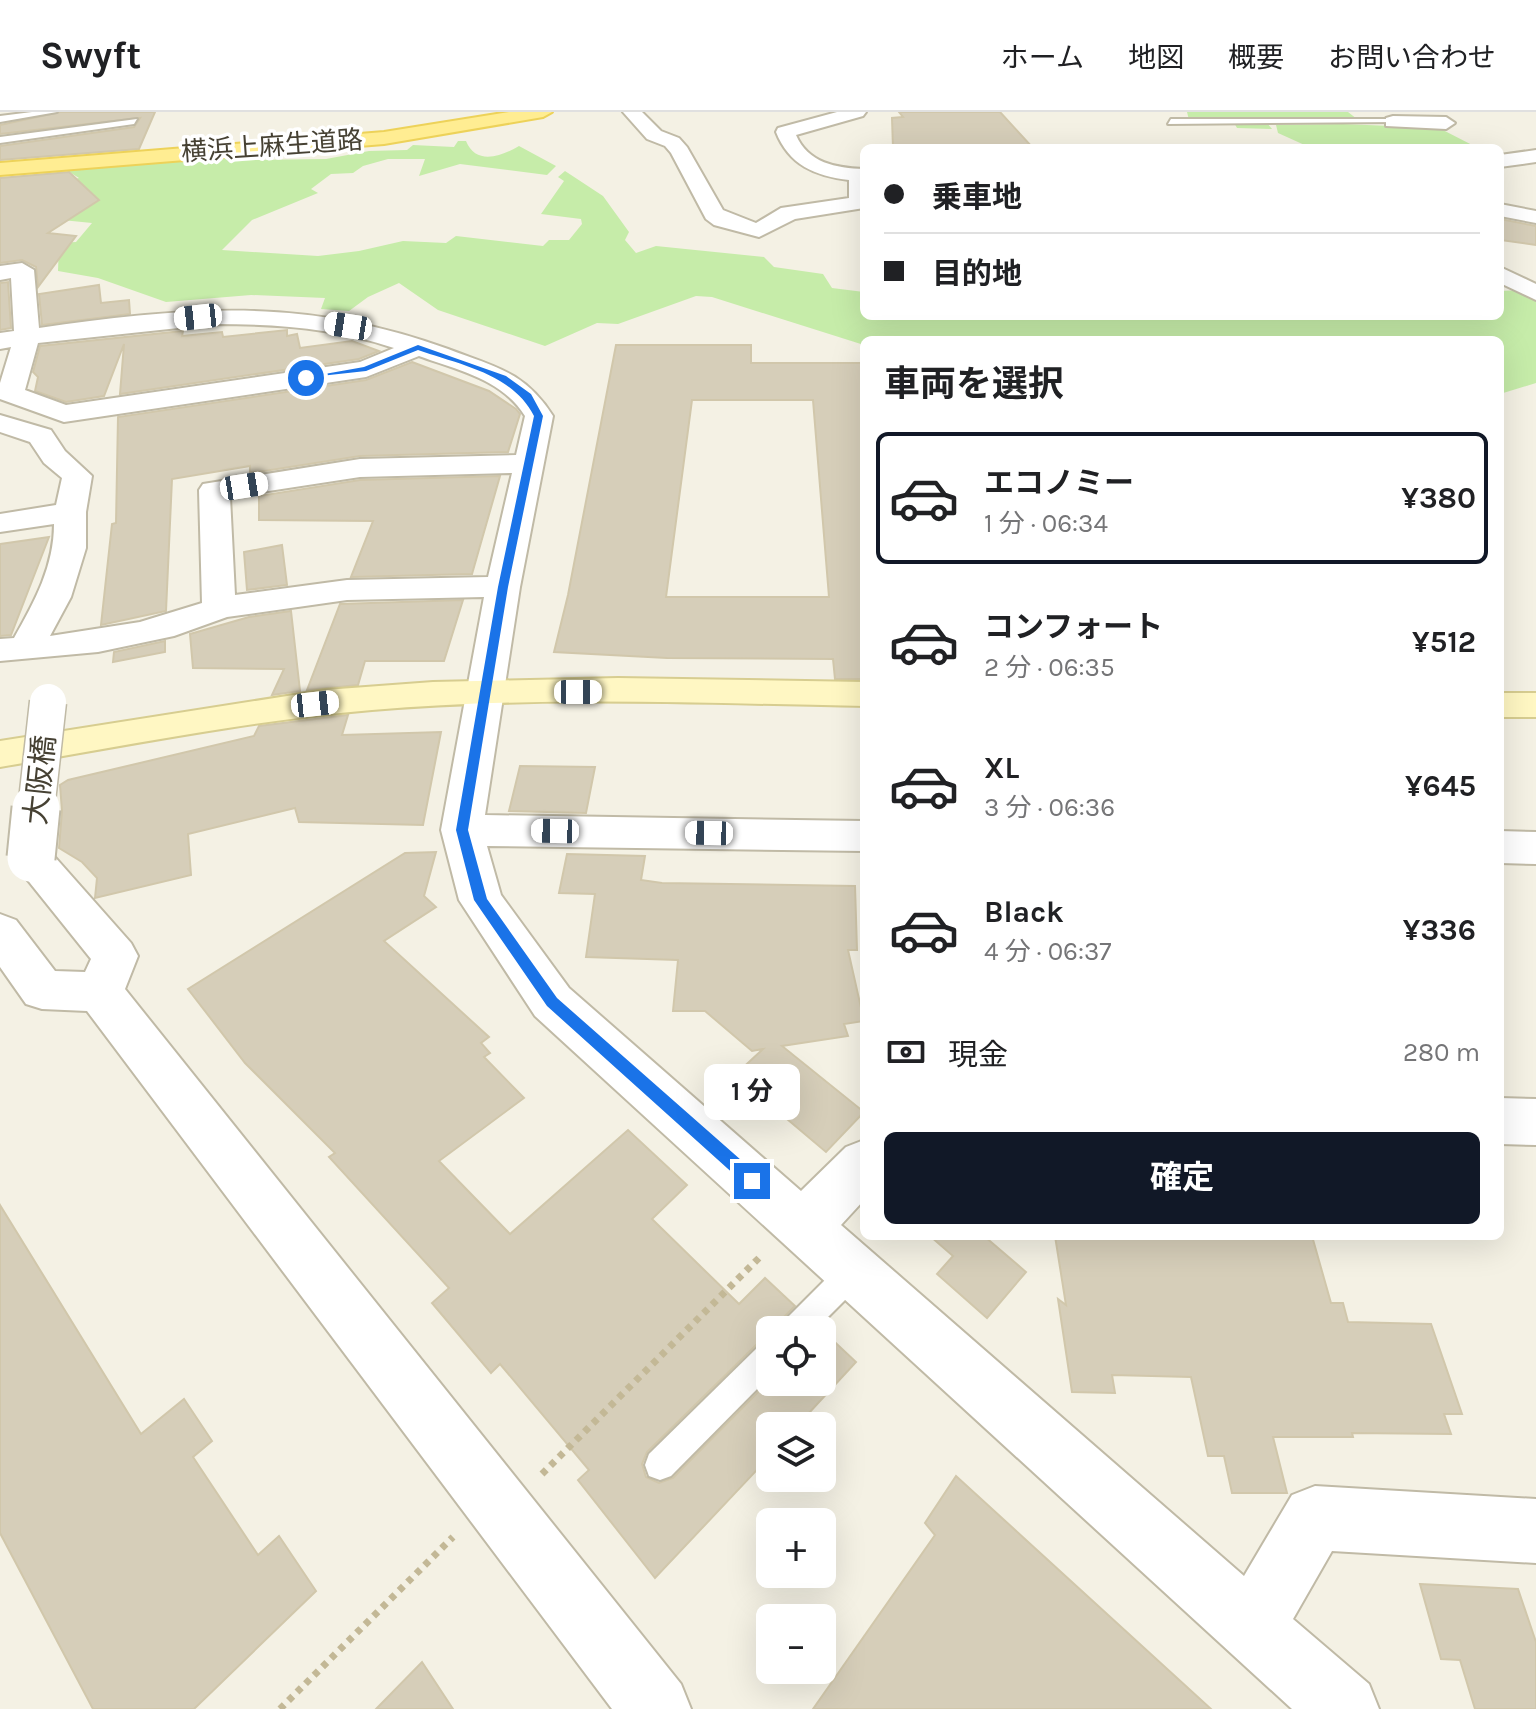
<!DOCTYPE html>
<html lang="ja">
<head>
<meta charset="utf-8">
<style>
  body { margin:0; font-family:Karla,"Noto Sans JP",sans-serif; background:#f2f2f2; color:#202124; height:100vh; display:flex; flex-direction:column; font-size:30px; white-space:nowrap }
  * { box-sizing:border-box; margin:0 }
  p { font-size:26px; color:#757577 }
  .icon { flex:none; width:44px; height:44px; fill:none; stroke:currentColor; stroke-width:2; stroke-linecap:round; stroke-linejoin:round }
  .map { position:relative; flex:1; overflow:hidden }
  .panel { position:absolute; left:860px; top:224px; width:644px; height:904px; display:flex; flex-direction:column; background:#fff; border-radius:12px; box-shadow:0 8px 32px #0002 }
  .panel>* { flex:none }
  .hud { position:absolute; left:860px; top:32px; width:644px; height:176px; border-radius:12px; box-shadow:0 8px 32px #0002; display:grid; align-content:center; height:176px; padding:0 24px; background:#fff }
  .fabs { position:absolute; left:756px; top:1204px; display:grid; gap:16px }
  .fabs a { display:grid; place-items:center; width:80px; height:80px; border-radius:12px; background:#fff; box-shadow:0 8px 32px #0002; font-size:40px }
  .end { position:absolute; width:36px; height:36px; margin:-18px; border:10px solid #1a73e8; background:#fff; box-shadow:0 0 0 4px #fff }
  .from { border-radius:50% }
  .bubble { position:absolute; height:56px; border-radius:12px; background:#fff; box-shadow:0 8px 32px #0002; font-size:26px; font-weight:700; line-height:56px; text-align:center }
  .car { position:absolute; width:24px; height:48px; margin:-24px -12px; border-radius:10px; box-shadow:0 0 6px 2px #0007; background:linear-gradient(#fff 24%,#345 0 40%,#fff 0 76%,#345 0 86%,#fff 0) }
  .hud b { display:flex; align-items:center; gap:28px; height:76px; font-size:30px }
  .hud b+b { border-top:2px solid #e0e0e0 }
  .hud i { width:20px; height:20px; background:#202124 }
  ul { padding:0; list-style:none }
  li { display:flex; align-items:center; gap:24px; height:132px; margin:0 16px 12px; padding:0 8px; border:4px solid transparent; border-radius:12px }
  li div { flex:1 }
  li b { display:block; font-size:30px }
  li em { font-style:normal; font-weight:700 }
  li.selected { border-color:#111827 }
  li>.icon { width:72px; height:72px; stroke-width:1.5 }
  h2 { padding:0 24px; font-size:36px; line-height:96px }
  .pay { display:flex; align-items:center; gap:20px; height:88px; padding:0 24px; font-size:30px }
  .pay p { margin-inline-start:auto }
  .cta { display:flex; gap:16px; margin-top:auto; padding:16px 24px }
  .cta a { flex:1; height:92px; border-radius:12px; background:#111827; color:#fff; font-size:32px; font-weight:700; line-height:92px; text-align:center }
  header { display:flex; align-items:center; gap:48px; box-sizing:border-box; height:112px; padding:0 40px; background:#fff; border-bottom:2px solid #e0e0e0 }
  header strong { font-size:38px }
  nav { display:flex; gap:44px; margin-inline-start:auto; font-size:28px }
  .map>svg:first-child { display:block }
  .green { fill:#c6eca9 }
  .building { fill:#d6ceb9; stroke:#d1c7ab; stroke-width:2; fill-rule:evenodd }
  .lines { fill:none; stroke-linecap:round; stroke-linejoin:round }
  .lane-casing { stroke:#c0baa6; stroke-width:4 }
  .street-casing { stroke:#c0baa6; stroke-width:4 }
  .secondary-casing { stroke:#d7cd90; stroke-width:4 }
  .primary-casing { stroke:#edd259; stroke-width:4 }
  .path { stroke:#c3b896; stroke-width:7; stroke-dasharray:6 6; stroke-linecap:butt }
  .lane { fill:#fff; fill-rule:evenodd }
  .street { fill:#fff; fill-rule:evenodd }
  .secondary { fill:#fff7c3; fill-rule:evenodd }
  .primary { fill:#ffed92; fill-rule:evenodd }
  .street-bridge-far1-casing { stroke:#c0baa6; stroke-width:39; stroke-linecap:butt }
  .street-bridge-casing { stroke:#c0baa6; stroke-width:51; stroke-linecap:butt }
  .street-bridge-far1 { stroke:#fff; stroke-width:36 }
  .street-bridge { stroke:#fff; stroke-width:47 }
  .route { fill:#1a73e8 }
  .labels { text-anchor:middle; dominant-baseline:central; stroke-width:7; stroke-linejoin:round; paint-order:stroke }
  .far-street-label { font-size:26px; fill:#464133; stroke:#fff }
  .street-label { font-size:30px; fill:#464133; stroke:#fff }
</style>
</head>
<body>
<header>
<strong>Swyft</strong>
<nav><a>ホーム</a><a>地図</a><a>概要</a><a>お問い合わせ</a></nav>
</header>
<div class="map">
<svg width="1536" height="1597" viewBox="0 0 1536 1597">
  <rect width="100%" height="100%" fill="#f4f1e4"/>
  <g class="green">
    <polygon points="1187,0 1348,0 1357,7 1267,11 1272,17 1237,16 1233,9 1189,8"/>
    <polygon points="1343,12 1439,16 1478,36 1306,36 1309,35 1278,21 1276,13"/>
    <path d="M458,29h8c10,25 36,15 53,5l37,20 -9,9 -87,-11 -41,12 6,-17h-37l-25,7 -10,7 -22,1 -20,15 7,4 -66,27 -30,30 96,6 41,-5 44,-10 43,2 10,-7 87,10 6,-6h20l13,-16 -1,-5 -40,-5 23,-33 -6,-4 7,-6 38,25 26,36 -4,8 11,13 20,-7 108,11 10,10 49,7 9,14 32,4v24h636v-25l20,-1 16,8v85l-36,11v-54h-636v5l-152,-48 -16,-1 -78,28 -21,-1 -52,23 -107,-36 -39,-27 -31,14 -19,14 -28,-2 4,-11 -74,-3 -85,7 -68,-24 -40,-7 1,-28 17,-1 16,-19 -30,-3 -31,-28 48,-14 -16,-10 148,-13 42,5 73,-1 43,-8 38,-1 6,-5 41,2z"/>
  </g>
  <g class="building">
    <polygon points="60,0 155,0 139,37 0,48 0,34 134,15 140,6 0,22 0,13"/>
    <polygon points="899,0 1000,0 1033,36 893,36 892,6 903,5"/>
    <polygon points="69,60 99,88 48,121 76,124 38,175 36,155 22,148 0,151 0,66"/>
    <polygon points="1500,107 1536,114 1536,133 1500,128"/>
    <polygon points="8,170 11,216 0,218 0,171"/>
    <polygon points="99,173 101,191 129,188 130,202 42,213 39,182"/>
    <polygon points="287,218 287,224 297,222 300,236 352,229 379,239 359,247 120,282 124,232 104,284 66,290 35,279 38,265 33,260 40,234 183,219 182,224 222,220 223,225"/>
    <path d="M616,233h135v18h113v316h-29l-2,-20 -166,-1 -113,-6 14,-57zM692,288h121l16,197h-163z"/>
    <polygon points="412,250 489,279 516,297 520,302 508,340 360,344 258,360 250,360 250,354 172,367 166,499 101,513 112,412 116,411 118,305 366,268"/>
    <polygon points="500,364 472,462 351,465 373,409 259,408 259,384 360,368"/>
    <polygon points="49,425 11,523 0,524 0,432"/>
    <polygon points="282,433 287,473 247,478 244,440"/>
    <polygon points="463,488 444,549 365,549 358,573 307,578 340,492"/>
    <polygon points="291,499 300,579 272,583 284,557 193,556 190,522 249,505"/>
    <polygon points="165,529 165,540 113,550 114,540"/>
    <polygon points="348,603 342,623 441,620 423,713 299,710 295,696 188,722 191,763 95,786 97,766 82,750 59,736 62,699 60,673 68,668 254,624 259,614"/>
    <polygon points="520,654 595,655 586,701 509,699"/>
    <polygon points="436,740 424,784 436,795 384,829 489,925 481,931 490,941 484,945 524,986 439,1049 510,1122 628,1018 687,1073 652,1107 739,1192 765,1166 795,1194 783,1206 778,1218 770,1218 770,1225 758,1231 647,1340 642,1352 646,1365 659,1371 673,1366 770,1268 822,1270 822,1218 856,1250 797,1314 770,1314 770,1344 655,1466 578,1368 589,1358 500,1252 491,1261 432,1191 449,1176 329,1045 335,1041 245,951 188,877 405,741"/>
    <polygon points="567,742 645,744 641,768 662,771 855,774 857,838 848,838 864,909 844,912 848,924 782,934 864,1000 826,1040 735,963 763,937 752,939 705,899 673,899 678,848 586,845 595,782 559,781"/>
    <polygon points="0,1093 141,1322 184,1287 212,1329 193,1345 258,1443 279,1424 316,1479 194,1597 93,1597 0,1421"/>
    <polygon points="930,1124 984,1124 1026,1160 987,1206 937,1162 953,1144"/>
    <polygon points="1055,1124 1312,1124 1331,1191 1343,1191 1348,1210 1431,1212 1462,1302 1444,1302 1451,1322 1352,1321 1353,1325 1273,1325 1287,1381 1232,1381 1224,1344 1208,1344 1191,1265 1112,1263 1115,1281 1072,1280 1058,1187 1066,1193"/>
    <polygon points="956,1364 1211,1597 813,1597 935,1423 925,1411"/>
    <polygon points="1420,1472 1518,1477 1536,1530 1536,1597 1475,1597 1460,1548 1441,1547"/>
    <polygon points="422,1550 453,1597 376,1597"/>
  </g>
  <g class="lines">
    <g class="lane-casing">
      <g id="lane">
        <polygon points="32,0 57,0 0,10 0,4"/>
        <polygon points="137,7 134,12 0,31 0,25"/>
        <polygon points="1171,7 1393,7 1398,10 1168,12"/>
        <polygon points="854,1145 864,1149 868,1159 864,1169 815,1218 781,1218 785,1208 844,1149"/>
        <polygon points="770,1228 770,1264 671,1364 660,1368 649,1364 645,1353 649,1342 760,1233"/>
      </g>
    </g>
    <g class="street-casing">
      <g id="street">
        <path d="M623,0h19l19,19 18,7 8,9 36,63 33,13 25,-15 68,-10v-18c-34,-4 -60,-15 -73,-48l2,-4 59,-16h29l-3,4 -67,19c12,28 40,33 68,34v39l-69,11 -36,18 -45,-12 -8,-6 -35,-66 -6,-7 -18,-7z"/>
        <polygon points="1393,4 1446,5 1455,11 1446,17 1386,14 1386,6"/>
        <polygon points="1536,38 1536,50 1500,55 1500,43"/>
        <polygon points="1500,92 1536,99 1536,111 1500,104"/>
        <path d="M22,151l12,7 5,58c149,-21 264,-32 409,21 47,18 76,22 105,67l-33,171 -35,228 379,6v30l-377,-5 14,49 68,93 232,203 45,-44 18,-7v60l-23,25 403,351 48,-81 23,-9 221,13v64l-204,-12 -39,68 76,65 10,25h-87l-757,-693 -76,-116 -18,-70 43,-233 -137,3 -120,17 -53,19 -76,16 -98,9v-22l14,-1c21,-37 40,-72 40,-114l-54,8v-18l56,-9 6,-27 -18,-15 -14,-21 -30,-10v-17l51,15 14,21 27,25 -6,36v36l-15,49 -21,39 90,-14 62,-19 -3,-113 4,-6 157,-25 156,-4 9,-39c-23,-37 -68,-46 -106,-60l-53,21 -302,45 -64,-23v-16l11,-36 -11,2v-16l14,-2 -3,-53 -11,2v-14zM216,212c61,0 120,4 178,24l-34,14 -294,43 -41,-15 13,-47zM512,361l-24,104 -141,3 -112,15 -5,-98 130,-20z"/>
        <polygon points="1500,155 1536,172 1536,188 1500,171"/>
        <polygon points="1500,719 1536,720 1536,752 1500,751"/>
        <polygon points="31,730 46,735 131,831 138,844 125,877 681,1572 691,1597 612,1597 87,899 42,897 26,892 0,855 0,802 16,808 55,859 85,860 91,847 10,746 16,735"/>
        <polygon points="1500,986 1536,987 1536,1033 1500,1032"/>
      </g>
    </g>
    <g class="secondary-casing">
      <g id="secondary">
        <path d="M618,566l246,4v24c-164,-3 -328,-10 -492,4 -125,11 -249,36 -372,57v-26l325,-51 108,-8z"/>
        <rect x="1500" y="581" width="36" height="24"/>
      </g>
    </g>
    <g class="primary-casing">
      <polygon id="primary" points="509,0 552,0 543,5 384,32 0,63 0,51 384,20"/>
    </g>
    <g class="path">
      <polyline points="542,1362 762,1143"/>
      <polyline points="280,1597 453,1425"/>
    </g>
    <use href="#lane" class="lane"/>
    <use href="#street" class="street"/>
    <use href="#secondary" class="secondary"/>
    <use href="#primary" class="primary"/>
    <g class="street-bridge-far1-casing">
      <polyline id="street-bridge-far1" points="36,698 48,590"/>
    </g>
    <g class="street-bridge-casing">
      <polyline id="street-bridge" points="31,746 36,696"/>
    </g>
    <use href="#street-bridge-far1" class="street-bridge-far1"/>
    <use href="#street-bridge" class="street-bridge"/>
  </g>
  <path class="route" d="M418,233l88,31 25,18 12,22 -35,171 -40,243 19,69 70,99 201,177v11h-11l-200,-180 -73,-106 -18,-70 42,-243 36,-171c-21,-42 -73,-51 -116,-66l-52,21 -64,7 62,-11z"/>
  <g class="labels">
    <g class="far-street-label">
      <text transform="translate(272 34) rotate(-4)">横浜上麻生道路</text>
    </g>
    <g class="street-label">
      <text transform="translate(40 668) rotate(-84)">大阪橋</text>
    </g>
  </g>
</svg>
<div class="fabs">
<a><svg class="icon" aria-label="locate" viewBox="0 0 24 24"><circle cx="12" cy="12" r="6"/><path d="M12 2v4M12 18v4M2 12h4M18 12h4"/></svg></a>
<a><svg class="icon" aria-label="layers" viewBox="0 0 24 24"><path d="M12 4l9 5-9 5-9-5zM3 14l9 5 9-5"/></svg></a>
<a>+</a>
<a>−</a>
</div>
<i class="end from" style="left:306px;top:266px"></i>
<i class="end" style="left:752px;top:1069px"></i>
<div class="bubble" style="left:704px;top:952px;width:96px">1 分</div>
<i class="car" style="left:198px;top:205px;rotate:264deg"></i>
<i class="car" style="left:348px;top:214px;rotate:279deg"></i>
<i class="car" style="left:244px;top:374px;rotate:81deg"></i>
<i class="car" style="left:578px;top:580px;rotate:90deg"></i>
<i class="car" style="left:315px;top:592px;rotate:84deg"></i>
<i class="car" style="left:555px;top:719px;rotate:271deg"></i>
<i class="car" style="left:709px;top:721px;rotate:271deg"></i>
<div class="hud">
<b><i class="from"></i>乗車地</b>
<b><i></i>目的地</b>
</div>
<section class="panel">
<h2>車両を選択</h2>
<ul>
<li class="selected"><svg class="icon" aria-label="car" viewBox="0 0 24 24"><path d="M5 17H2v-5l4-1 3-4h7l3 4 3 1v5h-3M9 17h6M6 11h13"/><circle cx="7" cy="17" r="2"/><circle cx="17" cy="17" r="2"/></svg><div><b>エコノミー</b><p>1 分 · 06:34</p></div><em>¥380</em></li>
<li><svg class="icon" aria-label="car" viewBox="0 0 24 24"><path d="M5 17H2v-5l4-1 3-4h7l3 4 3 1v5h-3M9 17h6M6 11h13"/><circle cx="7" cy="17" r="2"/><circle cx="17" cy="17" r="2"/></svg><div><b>コンフォート</b><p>2 分 · 06:35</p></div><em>¥512</em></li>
<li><svg class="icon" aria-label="car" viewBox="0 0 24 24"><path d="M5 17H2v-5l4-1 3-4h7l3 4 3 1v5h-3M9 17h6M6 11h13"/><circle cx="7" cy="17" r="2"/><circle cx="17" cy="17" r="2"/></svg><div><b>XL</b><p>3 分 · 06:36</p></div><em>¥645</em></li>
<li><svg class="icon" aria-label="car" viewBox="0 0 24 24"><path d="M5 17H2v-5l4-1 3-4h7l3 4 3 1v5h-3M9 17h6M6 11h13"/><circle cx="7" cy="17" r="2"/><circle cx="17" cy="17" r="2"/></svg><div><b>Black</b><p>4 分 · 06:37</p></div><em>¥336</em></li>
</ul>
<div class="pay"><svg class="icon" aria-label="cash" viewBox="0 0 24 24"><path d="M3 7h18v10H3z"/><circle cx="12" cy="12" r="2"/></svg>現金<p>280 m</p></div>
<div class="cta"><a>確定</a></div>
</section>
</div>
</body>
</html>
